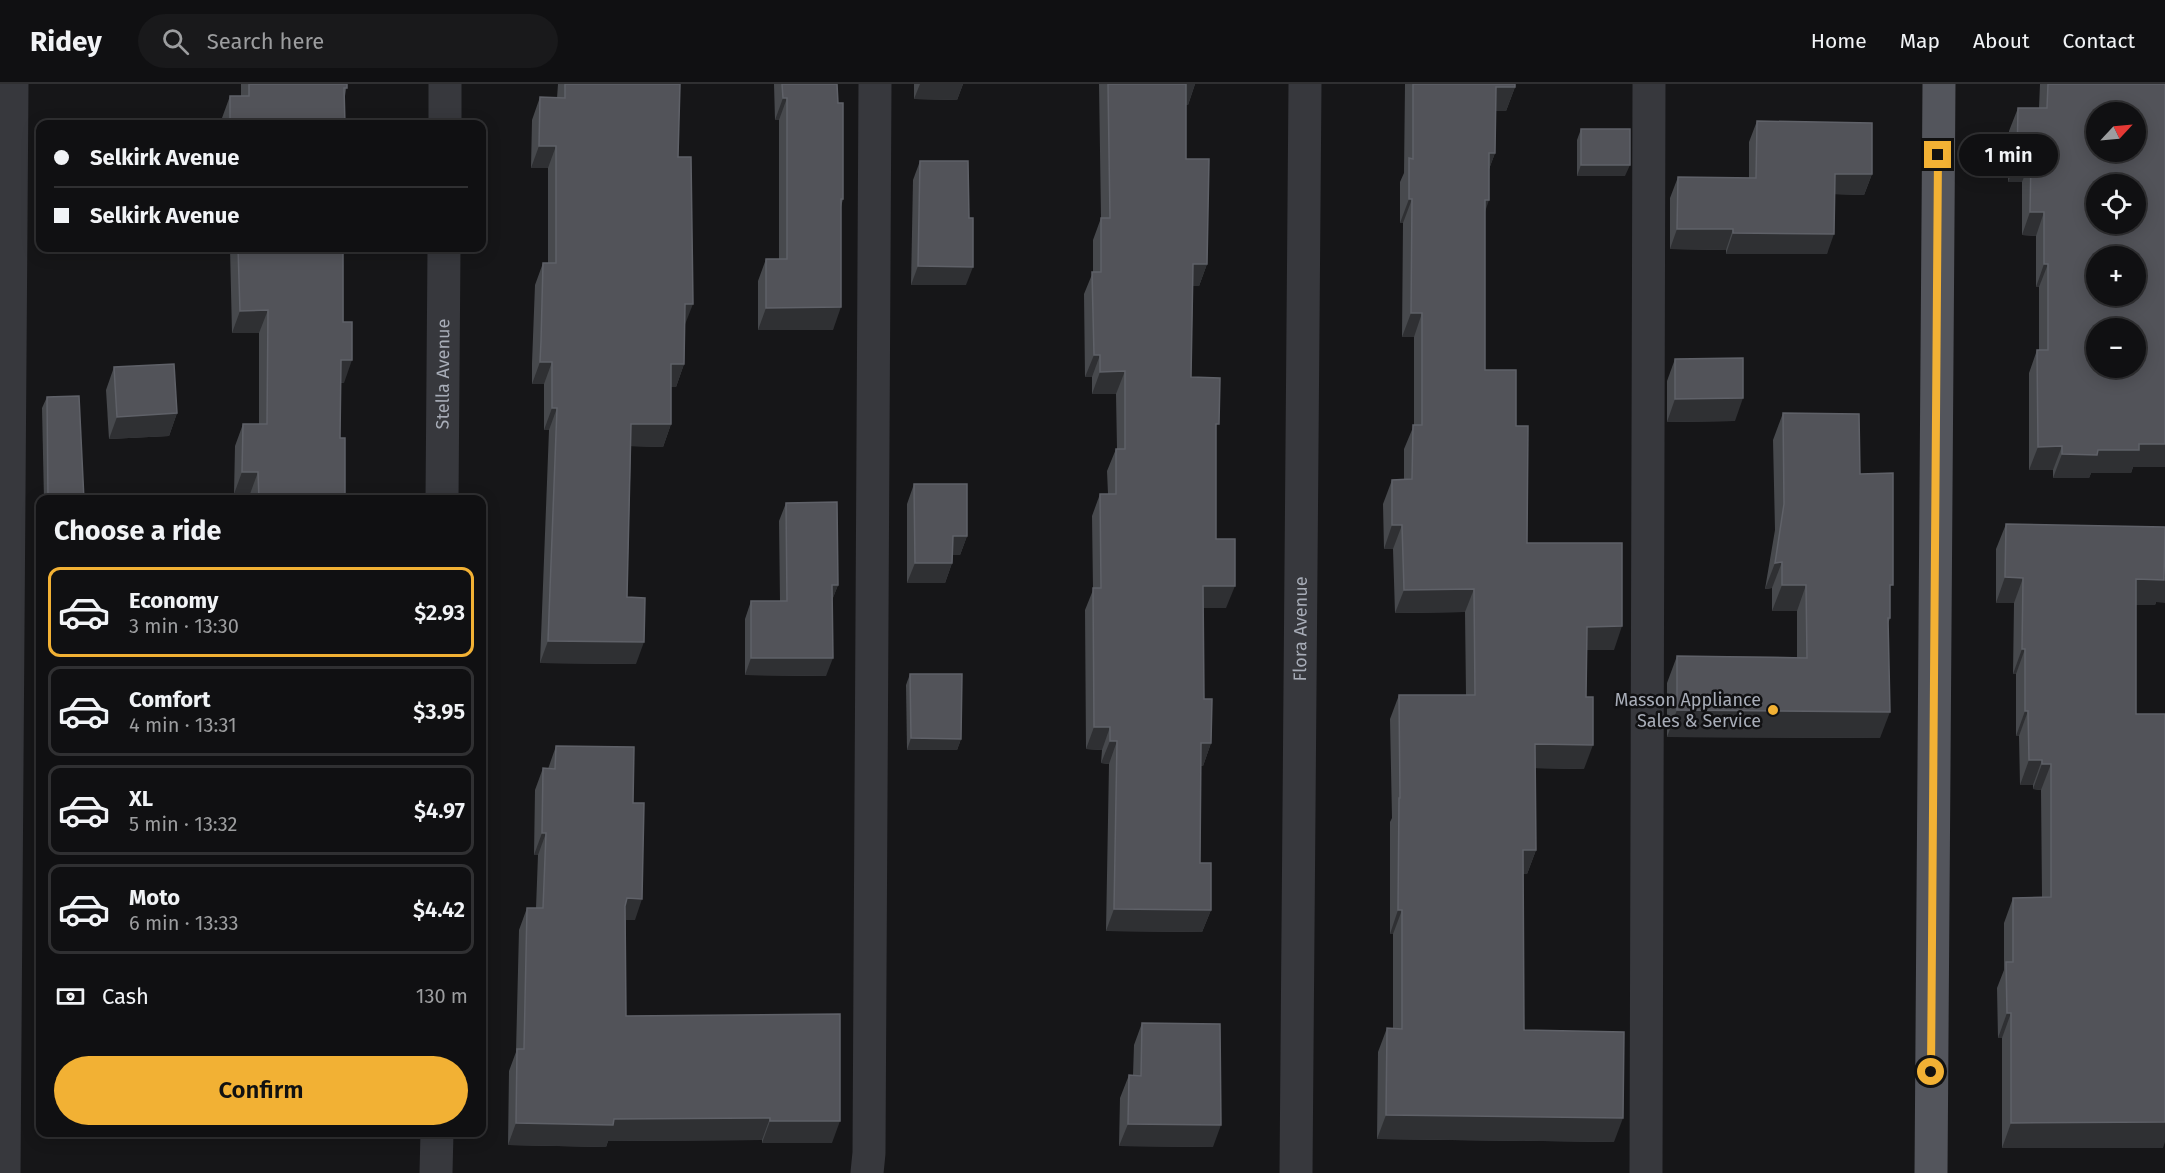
<!DOCTYPE html>
<html lang="en">
<head>
<meta charset="utf-8">
<style>
  body { margin:0; font-family:"Fira Sans",sans-serif; background:#19191b; color:#f1f3f6; height:100vh; display:flex; flex-direction:column; font-size:22px; white-space:nowrap }
  * { box-sizing:border-box; margin:0 }
  p { font-size:20px; color:#9c9d9f }
  .icon { flex:none; width:33px; height:33px; fill:none; stroke:currentColor; stroke-width:2; stroke-linecap:round; stroke-linejoin:round }
  .map { position:relative; flex:1; overflow:hidden }
  .details { position:absolute; left:36px; top:411px; width:450px; height:642px; display:flex; flex-direction:column; background:#101012; border-radius:12px; box-shadow:0 3px 15px #0003,0 0 0 2px #303032 }
  .details>* { flex:none }
  .hud { position:absolute; left:36px; top:36px; width:450px; height:132px; border-radius:12px; box-shadow:0 3px 15px #0003,0 0 0 2px #303032; display:grid; align-content:center; height:132px; padding:0 18px; background:#101012 }
  .needle { width:39px; rotate:64deg }
  .buttons { position:absolute; left:2086px; top:18px; display:grid; gap:12px }
  .buttons a { display:grid; place-items:center; width:60px; height:60px; border-radius:50%; background:#101012; box-shadow:0 3px 15px #0003,0 0 0 2px #303032; font-size:30px }
  .end { position:absolute; width:27px; height:27px; margin:-14px; border:8px solid #f2b134; background:#111; box-shadow:0 0 0 3px #111 }
  .from { border-radius:50% }
  .bubble { position:absolute; height:42px; border-radius:21px; background:#101012; box-shadow:0 3px 15px #0003,0 0 0 2px #303032; font-size:20px; font-weight:600; line-height:42px; text-align:center }
  .hud b { display:flex; align-items:center; gap:21px; height:57px; font-size:22px }
  .hud b+b { border-top:2px solid #303032 }
  .hud i { width:15px; height:15px; background:#f1f3f6 }
  ul { padding:0; list-style:none }
  li { display:flex; align-items:center; gap:18px; height:90px; margin:0 12px 9px; padding:0 6px; border:3px solid #303032; border-radius:12px }
  li div { flex:1 }
  li b { display:block; font-size:22px }
  li em { font-style:normal; font-weight:600 }
  li.active { border-color:#f2b134 }
  li>.icon { width:54px; height:54px; stroke-width:1.5 }
  h2 { padding:0 18px; font-size:27px; line-height:72px }
  .pay { display:flex; align-items:center; gap:15px; height:66px; padding:0 18px; font-size:22px }
  .pay p { margin-inline-start:auto }
  .primary-button { display:flex; gap:12px; margin-top:auto; padding:12px 18px }
  .primary-button a { flex:1; height:69px; border-radius:36px; background:#f2b134; color:#111; font-size:24px; font-weight:600; line-height:69px; text-align:center }
  header { display:flex; align-items:center; gap:36px; box-sizing:border-box; height:84px; padding:0 30px; background:#101012; border-bottom:2px solid #303032 }
  header strong { font-size:28px }
  nav { display:flex; gap:33px; margin-inline-start:auto; font-size:21px }
  .search { width:420px; height:54px; background:#19191b; display:flex; align-items:center; gap:15px; box-sizing:border-box; padding:0 21px; border-radius:33px; color:#9c9d9f; font-size:22px }
  .map>svg:first-child { display:block }
  .lines { fill:none; stroke-linecap:round; stroke-linejoin:round }
  .minor { stroke:#37383d; stroke-width:33 }
  .major { stroke:#53555c; stroke-width:33 }
  .wall { fill:#47494d }
  .shaded-wall { fill:#2f3033 }
  .building { fill:#525359; stroke:#5f6168; stroke-width:1.5; fill-rule:evenodd }
  .route { stroke:#f2b134; stroke-width:8 }
  .poi-dot { fill:#f2b134; stroke:#111113; stroke-width:2 }
  .labels { text-anchor:middle; dominant-baseline:central; stroke-width:5; stroke-linejoin:round; paint-order:stroke }
  .street-label { font-size:18px; fill:#a8adb8; stroke:#111113 }
  .poi-label { font-size:18px; fill:#a8adb8; stroke:#111113; text-anchor:end }
</style>
</head>
<body>
<header>
<strong>Ridey</strong>
<div class="search"><svg class="icon" aria-label="search" viewBox="0 0 24 24"><circle cx="10" cy="10" r="6"/><path d="M15 15l6 6"/></svg>Search here</div>
<nav><a>Home</a><a>Map</a><a>About</a><a>Contact</a></nav>
</header>
<div class="map">
<svg width="2165" height="1089" viewBox="0 0 2165 1089">
  <rect width="100%" height="100%" fill="#161618"/>
  <g class="lines">
    <g class="minor">
      <polyline points="445,40 445,0"/>
      <path id="s1" d="M442,416l2,-252"/>
      <polyline points="4,1089 12,0"/>
      <polyline points="436,1089 437,1048"/>
      <polyline points="867,1089 869,1069 875,0"/>
      <path id="s2" d="M1296,1089l9,-1089"/>
      <polyline points="1646,1089 1649,0"/>
    </g>
    <polyline class="major" points="1931,1089 1939,0"/>
  </g>
  <g class="wall">
    <polygon points="241,0 347,0 345,12 345,40 222,40 222,34 230,12 241,12"/>
    <polygon points="558,0 680,0 678,73 685,242 684,280 676,303 671,303 671,340 663,363 631,362 627,513 636,580 540,579 549,346 544,346 544,300 532,300 532,279 535,201 543,179 548,179 548,84 531,84 532,36 540,13 557,14"/>
    <polygon points="774,0 837,0 843,115 841,123 833,246 758,246 758,197 766,175 779,175 779,36 775,36"/>
    <polygon points="914,0 963,0 957,16 914,15"/>
    <polygon points="1099,0 1195,0 1188,21 1186,21 1186,75 1207,180 1199,202 1193,202 1191,293 1216,349 1216,455 1226,524 1203,524 1204,615 1211,659 1203,682 1201,682 1200,779 1211,826 1202,848 1106,847 1109,680 1101,679 1102,666 1086,665 1085,526 1093,506 1092,432 1100,410 1108,410 1107,387 1116,365 1117,365 1116,310 1092,310 1092,293 1085,293 1084,210 1093,188 1093,156 1101,134"/>
    <polygon points="1405,0 1515,0 1515,3 1506,27 1495,27 1495,69 1489,85 1485,127 1485,286 1516,342 1527,459 1614,566 1587,566 1584,685 1535,684 1536,766 1527,790 1523,790 1524,946 1614,1058 1377,1055 1378,968 1387,944 1393,944 1393,850 1390,850 1390,738 1392,734 1390,635 1399,611 1466,611 1465,528 1395,529 1393,465 1384,465 1383,420 1392,396 1404,395 1404,365 1414,341 1414,253 1402,253 1403,139 1400,139 1400,98 1404,89"/>
    <polygon points="2040,0 2165,0 2165,383 2133,383 2131,389 2091,389 2089,394 2053,394 2053,386 2029,386 2029,289 2037,266 2039,266 2039,203 2036,203 2036,152 2022,151 2022,98 2008,98 2009,47 2018,24 2039,24"/>
    <polygon points="1757,37 1872,90 1864,111 1835,110 1827,170 1726,170 1726,166 1670,165 1670,114 1678,93 1749,94 1749,58"/>
    <polygon points="1581,45 1625,92 1577,92 1577,56"/>
    <polygon points="920,77 966,201 911,201 913,96"/>
    <polygon points="230,164 343,164 344,299 341,299 340,354 345,416 250,416 250,410 234,410 235,362 243,340 259,340 259,249 232,249"/>
    <polygon points="1675,275 1735,337 1667,338 1667,297"/>
    <polygon points="114,283 177,329 169,352 109,355 106,306"/>
    <polygon points="47,313 84,416 44,416 42,324"/>
    <polygon points="1783,329 1860,390 1890,509 1890,534 1888,540 1880,654 1667,653 1667,599 1677,572 1797,573 1797,527 1772,527 1772,504 1765,505 1775,446 1773,356"/>
    <polygon points="914,400 967,452 960,471 953,471 952,479 945,499 907,499 907,420"/>
    <polygon points="786,419 838,501 832,516 826,592 745,591 745,535 751,517 780,517 779,437"/>
    <polygon points="2006,440 2156,518 2155,521 2136,521 2136,630 2163,1064 2002,1064 2002,954 1998,954 1997,904 2004,886 2004,839 2013,814 2042,813 2041,706 2033,705 2033,701 2020,701 2019,652 2016,652 2016,590 2013,590 2014,519 1996,519 1996,465"/>
    <polygon points="910,590 961,655 957,666 907,666 906,601"/>
    <polygon points="556,662 633,719 635,836 626,836 626,932 832,1059 762,1059 762,1056 608,1057 606,1063 508,1061 509,987 516,968 519,846 527,824 536,824 538,771 534,771 535,706 543,684 548,685"/>
    <polygon points="1142,939 1213,1063 1119,1062 1120,1014 1129,991 1133,991 1134,961"/>
  </g>
  <g class="shaded-wall">
    <polygon points="920,0 963,0 957,16 914,15"/>
    <polygon points="1186,0 1195,0 1188,21 1178,21"/>
    <polygon points="1496,3 1515,3 1506,27 1487,27"/>
    <polygon points="783,14 787,14 779,36 775,36"/>
    <polygon points="539,62 556,62 548,84 531,84"/>
    <polygon points="1489,69 1495,69 1486,93"/>
    <polygon points="2017,75 2031,75 2022,98 2008,98"/>
    <polygon points="1581,81 1630,81 1625,92 1577,92"/>
    <polygon points="1835,90 1872,90 1864,111 1827,110"/>
    <polygon points="1409,115 1412,115 1403,139 1400,139"/>
    <polygon points="1485,116 1489,116 1481,140"/>
    <polygon points="2030,128 2044,128 2036,152 2022,151"/>
    <polygon points="1677,145 1733,145 1726,166 1670,165"/>
    <polygon points="1733,149 1834,150 1827,170 1726,170"/>
    <polygon points="1193,180 1207,180 1199,202 1185,202"/>
    <polygon points="2044,180 2048,180 2039,203 2036,203"/>
    <polygon points="918,182 973,183 966,201 911,201"/>
    <polygon points="685,220 693,220 684,243"/>
    <polygon points="841,223 833,246 758,246 766,224"/>
    <polygon points="268,226 259,249 232,249 240,227"/>
    <polygon points="1411,229 1422,229 1414,253 1402,253"/>
    <polygon points="1094,271 1100,271 1092,293 1085,293"/>
    <polygon points="341,276 352,276 344,299 333,298"/>
    <polygon points="540,278 552,278 544,300 532,300"/>
    <polygon points="671,280 684,280 676,303 663,303"/>
    <polygon points="1125,287 1116,310 1092,310 1100,288"/>
    <polygon points="1743,314 1735,337 1667,338 1675,315"/>
    <polygon points="552,324 557,324 549,346 544,346"/>
    <polygon points="177,329 169,352 109,355 117,333"/>
    <polygon points="631,340 671,340 663,363 623,362"/>
    <polygon points="2139,360 2165,360 2165,383 2133,383 2131,389 2091,389 2089,394 2053,394 2062,370"/>
    <polygon points="2062,362 2053,386 2029,386 2038,363"/>
    <polygon points="242,388 258,388 250,410 234,410"/>
    <polygon points="1392,441 1402,441 1393,465 1384,465"/>
    <polygon points="953,452 967,452 960,471 946,471"/>
    <polygon points="1782,478 1772,504 1765,505 1775,479"/>
    <polygon points="915,479 952,479 945,499 907,499"/>
    <polygon points="2005,493 2023,494 2014,519 1996,519"/>
    <polygon points="2165,493 2165,519 2156,518 2155,521 2127,521 2136,495"/>
    <polygon points="832,501 838,501 831,519"/>
    <polygon points="1782,501 1806,501 1797,527 1772,527"/>
    <polygon points="1203,502 1235,502 1226,524 1195,524"/>
    <polygon points="1474,505 1465,528 1395,529 1404,506"/>
    <polygon points="1622,542 1614,566 1579,566 1587,543"/>
    <polygon points="548,557 644,558 636,580 540,579"/>
    <polygon points="2022,565 2025,565 2016,590 2013,590"/>
    <polygon points="751,574 833,574 826,592 745,591"/>
    <polygon points="1677,626 1890,628 1880,654 1667,653"/>
    <polygon points="2025,627 2028,627 2019,652 2016,652"/>
    <polygon points="1094,643 1110,643 1102,666 1086,665"/>
    <polygon points="911,654 961,655 957,666 907,666"/>
    <polygon points="1110,657 1117,657 1109,680 1101,679"/>
    <polygon points="1201,659 1211,659 1203,682 1193,681"/>
    <polygon points="1535,660 1593,661 1584,685 1526,684"/>
    <polygon points="2029,676 2042,676 2033,701 2020,701"/>
    <polygon points="2042,680 2051,680 2041,706 2033,705"/>
    <polygon points="542,749 546,749 538,771 534,771"/>
    <polygon points="1523,766 1536,766 1527,790 1515,790"/>
    <polygon points="627,814 642,815 635,836 619,836"/>
    <polygon points="1114,825 1211,826 1202,848 1106,847"/>
    <polygon points="1398,826 1402,826 1393,850 1390,850"/>
    <polygon points="2007,929 2011,929 2002,954 1998,954"/>
    <polygon points="1386,1031 1623,1034 1614,1058 1377,1055"/>
    <polygon points="770,1034 762,1056 608,1057 606,1063 508,1061 516,1039 614,1035"/>
    <polygon points="770,1037 840,1037 832,1059 762,1059"/>
    <polygon points="2165,1038 2165,1058 2163,1064 2002,1064 2011,1039"/>
    <polygon points="1128,1040 1221,1041 1213,1063 1119,1062"/>
  </g>
  <g class="building">
    <polygon points="249,0 347,0 347,4 344,4 345,40 230,40 230,12 249,12"/>
    <polygon points="565,0 680,0 678,73 691,73 693,220 685,220 684,280 671,280 671,340 631,340 627,513 645,514 644,558 548,557 557,324 552,324 552,278 540,278 541,257 543,179 556,179 556,62 539,62 540,13 565,14"/>
    <polygon points="782,0 837,0 838,19 843,19 843,115 841,115 841,223 766,224 766,175 787,175 787,14 783,14"/>
    <polygon points="1108,0 1186,0 1186,75 1209,75 1207,180 1193,180 1191,293 1220,294 1219,340 1216,340 1216,455 1235,455 1235,502 1203,502 1204,615 1212,615 1211,659 1201,659 1200,779 1211,779 1211,826 1114,825 1117,657 1110,657 1110,643 1094,643 1093,504 1101,504 1100,410 1116,410 1116,365 1125,365 1125,287 1100,288 1100,271 1094,271 1092,188 1101,188 1101,134 1110,134"/>
    <polygon points="1413,0 1515,0 1515,3 1496,3 1495,69 1489,69 1489,116 1485,116 1485,286 1516,286 1516,342 1528,342 1527,459 1622,459 1622,542 1587,543 1586,613 1593,613 1593,661 1535,660 1536,766 1523,766 1524,946 1624,948 1623,1034 1386,1031 1387,944 1402,945 1402,826 1398,826 1399,714 1400,714 1399,611 1475,611 1474,505 1404,506 1402,441 1392,441 1392,396 1412,395 1413,341 1422,341 1422,229 1411,229 1412,115 1409,115 1409,74 1413,75"/>
    <path d="M2048,0h117v360h-26v6h-41l-1,5 -35,-1v-8l-24,1 -1,-97h11v-86h-4v-52h-14l1,-53h-14l1,-51h29zM2097,28h39v40h-39zM2097,100h39v40h-39zM2097,172h39v40h-39zM2097,244h39v40h-39z"/>
    <polygon points="1757,37 1872,39 1872,90 1835,90 1834,150 1733,149 1733,145 1677,145 1678,93 1756,94"/>
    <rect x="1581" y="45" width="49" height="36"/>
    <polygon points="920,77 968,77 969,134 973,134 973,183 918,182"/>
    <polygon points="238,164 343,164 343,238 352,238 352,276 341,276 340,354 345,354 345,416 259,416 258,388 242,388 243,340 267,340 268,226 240,227"/>
    <polygon points="1743,274 1743,314 1675,315 1675,275"/>
    <polygon points="174,280 177,329 117,333 114,283"/>
    <polygon points="79,312 84,416 48,416 47,313"/>
    <polygon points="1783,329 1859,330 1860,390 1893,389 1893,501 1890,501 1890,534 1888,534 1890,628 1677,626 1677,572 1807,574 1806,501 1782,501 1782,478 1775,479 1784,420"/>
    <polygon points="914,400 967,400 967,452 953,452 952,479 915,479"/>
    <polygon points="837,418 838,501 832,501 833,574 751,574 751,517 787,517 786,419"/>
    <polygon points="2006,440 2165,443 2164,496 2136,495 2136,630 2165,630 2165,1038 2011,1039 2011,929 2007,929 2006,878 2013,878 2013,814 2051,813 2051,680 2042,680 2042,676 2029,676 2028,627 2025,627 2025,565 2022,565 2023,494 2005,493"/>
    <polygon points="910,590 962,590 961,655 911,654"/>
    <polygon points="556,662 634,663 633,719 644,719 642,815 627,814 625,822 626,932 840,930 840,1037 770,1037 770,1034 614,1035 613,1041 516,1039 517,965 524,965 527,824 543,824 546,749 542,749 543,684 555,685"/>
    <polygon points="1142,939 1220,940 1221,1041 1128,1040 1129,991 1141,992"/>
  </g>
  <g class="lines">
    <polyline class="route" points="1931,988 1938,71"/>
  </g>
  <circle class="poi-dot" cx="1773" cy="626" r="6"/>
  <g class="labels">
    <g class="street-label">
      <text stroke="none"><textPath href="#s1" startOffset="126">Stella Avenue</textPath></text>
      <text stroke="none"><textPath href="#s2" startOffset="544">Flora Avenue</textPath></text>
    </g>
    <g class="poi-label">
      <text x="1761" y="616">Masson Appliance<tspan x="1761" dy="21">Sales &amp; Service</tspan></text>
    </g>
  </g>
</svg>
<div class="buttons">
<a><svg class="needle" viewBox="-14 -14 28 28"><path d="M0-13l5 13h-10z" fill="#e53935"/><path d="M0 13l5-13h-10z" fill="#9c9d9f"/></svg></a>
<a><svg class="icon" aria-label="locate" viewBox="0 0 24 24"><circle cx="12" cy="12" r="6"/><path d="M12 2v4M12 18v4M2 12h4M18 12h4"/></svg></a>
<a>+</a>
<a>−</a>
</div>
<i class="end from" style="left:1931px;top:988px"></i>
<i class="end" style="left:1938px;top:71px"></i>
<div class="bubble" style="left:1959px;top:50px;width:99px">1 min</div>
<div class="hud">
<b><i class="from"></i>Selkirk Avenue</b>
<b><i></i>Selkirk Avenue</b>
</div>
<section class="details">
<h2>Choose a ride</h2>
<ul>
<li class="active"><svg class="icon" aria-label="car" viewBox="0 0 24 24"><path d="M5 17H2v-5l4-1 3-4h7l3 4 3 1v5h-3M9 17h6M6 11h13"/><circle cx="7" cy="17" r="2"/><circle cx="17" cy="17" r="2"/></svg><div><b>Economy</b><p>3 min · 13:30</p></div><em>$2.93</em></li>
<li><svg class="icon" aria-label="car" viewBox="0 0 24 24"><path d="M5 17H2v-5l4-1 3-4h7l3 4 3 1v5h-3M9 17h6M6 11h13"/><circle cx="7" cy="17" r="2"/><circle cx="17" cy="17" r="2"/></svg><div><b>Comfort</b><p>4 min · 13:31</p></div><em>$3.95</em></li>
<li><svg class="icon" aria-label="car" viewBox="0 0 24 24"><path d="M5 17H2v-5l4-1 3-4h7l3 4 3 1v5h-3M9 17h6M6 11h13"/><circle cx="7" cy="17" r="2"/><circle cx="17" cy="17" r="2"/></svg><div><b>XL</b><p>5 min · 13:32</p></div><em>$4.97</em></li>
<li><svg class="icon" aria-label="car" viewBox="0 0 24 24"><path d="M5 17H2v-5l4-1 3-4h7l3 4 3 1v5h-3M9 17h6M6 11h13"/><circle cx="7" cy="17" r="2"/><circle cx="17" cy="17" r="2"/></svg><div><b>Moto</b><p>6 min · 13:33</p></div><em>$4.42</em></li>
</ul>
<div class="pay"><svg class="icon" aria-label="cash" viewBox="0 0 24 24"><path d="M3 7h18v10H3z"/><circle cx="12" cy="12" r="2"/></svg>Cash<p>130 m</p></div>
<div class="primary-button"><a>Confirm</a></div>
</section>
</div>
</body>
</html>
